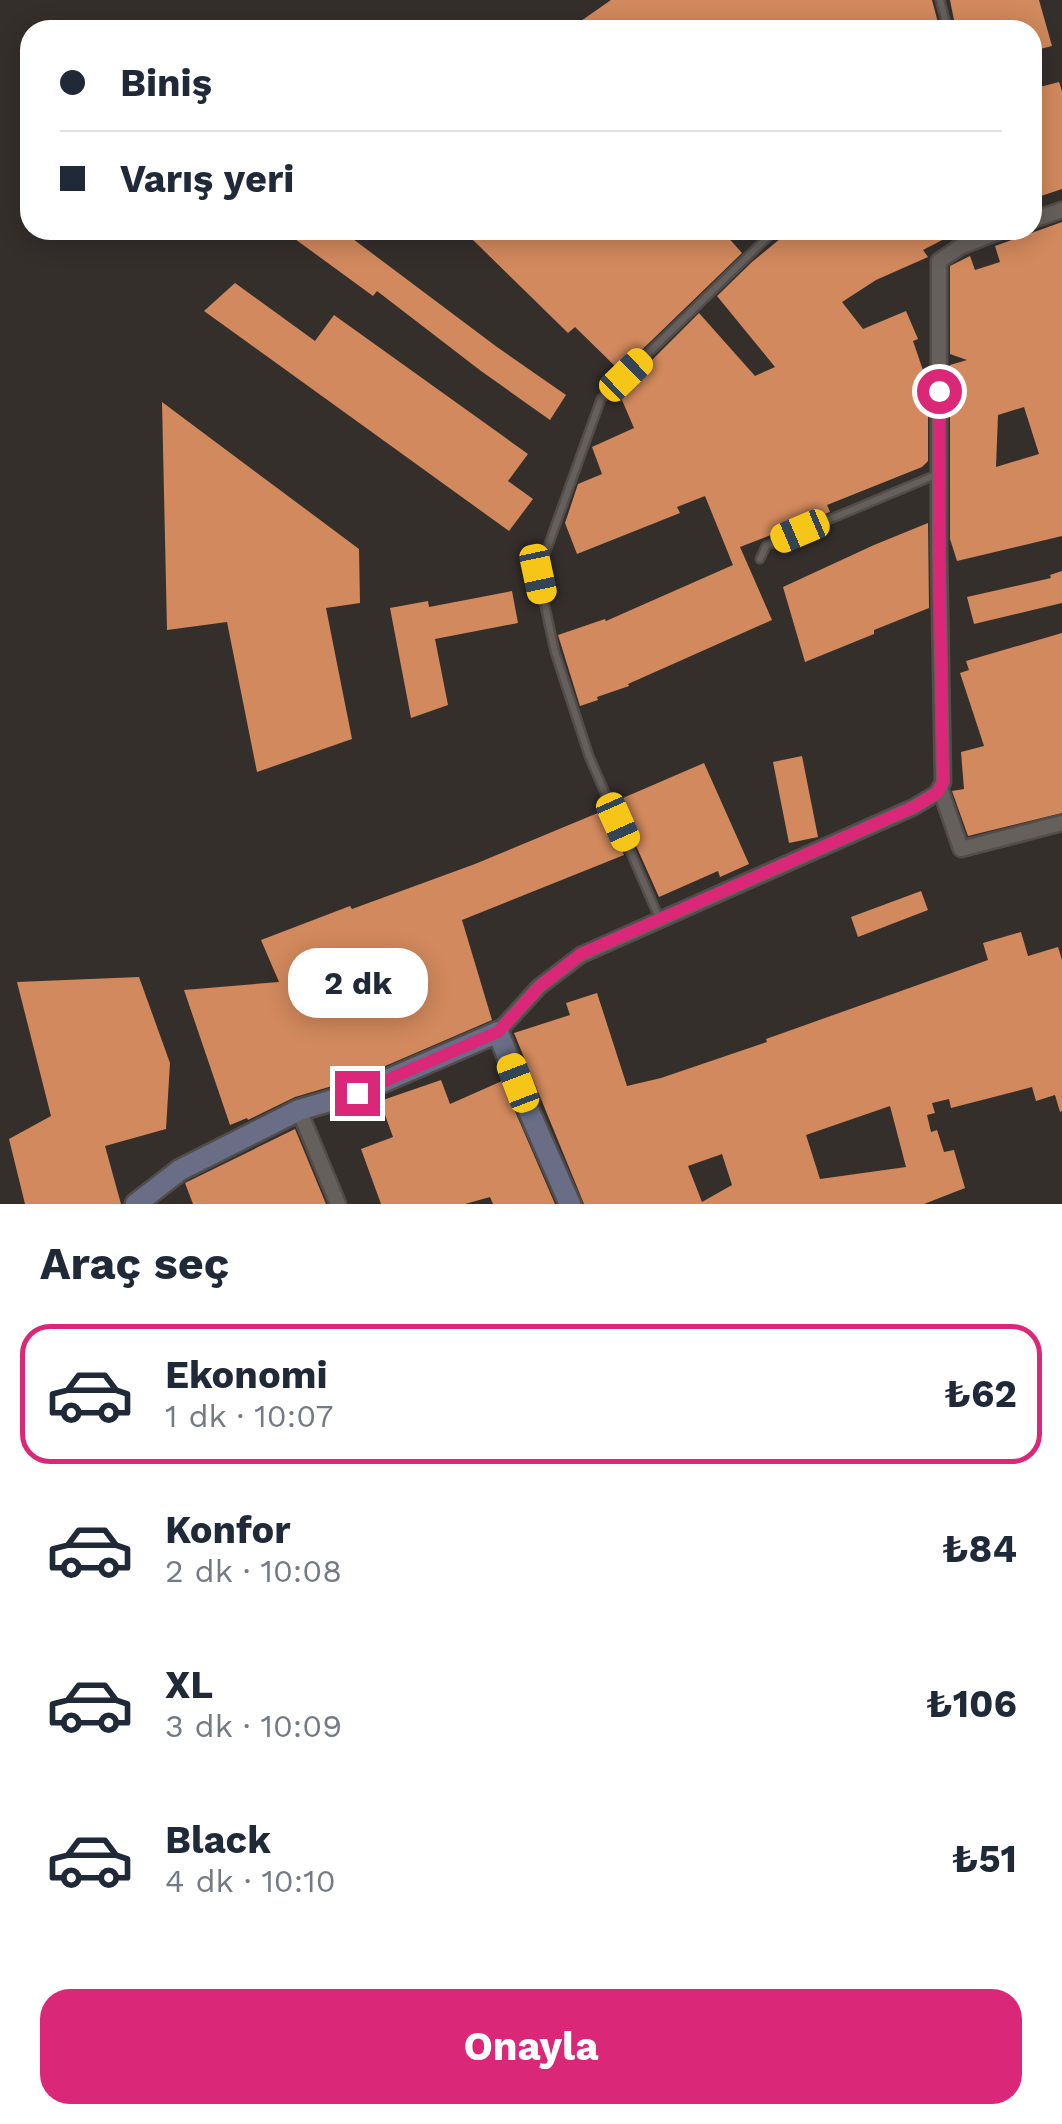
<!DOCTYPE html>
<html lang="tr">
<head>
<meta charset="utf-8">
<style>
  body { margin:0; font-family:"Work Sans",sans-serif; background:#f2f2f3; color:#1f2937; height:100vh; display:flex; flex-direction:column; font-size:38px; white-space:nowrap }
  * { box-sizing:border-box; margin:0 }
  p { font-size:32px; color:#747a83 }
  .icon { flex:none; width:55px; height:55px; fill:none; stroke:currentColor; stroke-width:2; stroke-linecap:round; stroke-linejoin:round }
  .map { position:relative; height:1204px; overflow:hidden }
  .side { display:flex; flex-direction:column; background:#fff; flex:1 }
  .side>* { flex:none }
  .top-card { position:absolute; left:20px; top:20px; width:1022px; height:220px; border-radius:30px; box-shadow:0 5px 25px #0003; display:grid; align-content:center; height:220px; padding:0 40px; background:#fff }
  .end { position:absolute; width:45px; height:45px; margin:-22px; border:12px solid #db2777; background:#fff; box-shadow:0 0 0 5px #fff }
  .from { border-radius:50% }
  .bubble { position:absolute; height:70px; border-radius:30px; background:#fff; box-shadow:0 5px 25px #0003; font-size:32px; font-weight:700; line-height:70px; text-align:center }
  .car { position:absolute; width:30px; height:60px; margin:-30px -15px; border-radius:12px; box-shadow:0 0 8px 2px #0007; background:linear-gradient(#f5c518 24%,#345 0 40%,#f5c518 0 76%,#345 0 86%,#f5c518 0) }
  .top-card b { display:flex; align-items:center; gap:35px; height:95px; font-size:38px }
  .top-card b+b { border-top:2px solid #e0e1e3 }
  .top-card i { width:25px; height:25px; background:#1f2937 }
  ul { padding:0; list-style:none }
  li { display:flex; align-items:center; gap:30px; height:140px; margin:0 20px 15px; padding:0 20px; border:5px solid transparent; border-radius:30px }
  li div { flex:1 }
  li b { display:block; font-size:38px }
  li em { font-style:normal; font-weight:700 }
  li.current { border-color:#db2777 }
  li>.icon { width:90px; height:90px; stroke-width:1.5 }
  h2 { padding:0 40px; font-size:45px; line-height:120px }
  .primary-button { display:flex; gap:20px; margin-top:auto; padding:20px 40px }
  .primary-button a { flex:1; height:115px; border-radius:30px; background:#db2777; color:#fff; font-size:40px; font-weight:700; line-height:115px; text-align:center }
  .map>svg:first-child { display:block }
  .building { fill:#d2895d; fill-rule:evenodd }
  .lines { fill:none; stroke-linecap:round; stroke-linejoin:round }
  .lane-casing { stroke:#524d4a; stroke-width:11 }
  .street-casing { stroke:#524d4a; stroke-width:19 }
  .secondary-casing { stroke:#524d4a; stroke-width:25 }
  .lane { stroke:#66605c; stroke-width:6 }
  .street { stroke:#66605c; stroke-width:14 }
  .secondary { stroke:#696e86; stroke-width:20 }
  .route { stroke:#db2777; stroke-width:12 }
</style>
</head>
<body>
<div class="map">
<svg width="1062" height="1204" viewBox="0 0 1062 1204">
  <rect width="100%" height="100%" fill="#352f2c"/>
  <g class="building">
    <polygon points="611,0 932,0 940,30 568,30"/>
    <polygon points="950,0 1039,0 1052,46 1032,51 1032,30 956,30"/>
    <polygon points="1059,82 1062,91 1062,189 1032,199 1032,89"/>
    <path d="M1062,222v314l-105,25 -7,-22v-174l17,-5 -17,-6v-88l20,-10 5,14 25,-8 -5,-16zM1024,407l15,47 -43,13 2,-52z"/>
    <polygon points="302,230 341,230 497,347 566,395 550,420 481,371 377,291 373,296 295,239"/>
    <polygon points="483,230 732,230 726,235 742,253 620,371 575,327 568,333 473,240"/>
    <polygon points="783,230 944,230 948,237 923,250 928,257 876,280 842,302 863,329 906,311 918,339 913,341 928,385 928,461 922,467 827,505 830,512 740,547 772,620 628,684 629,686 597,697 598,700 580,706 558,635 605,619 606,621 733,565 705,496 677,507 680,513 577,554 565,523 578,484 602,474 592,447 634,428 619,393 699,313 755,376 775,367 717,296 752,262 786,234"/>
    <polygon points="235,283 315,341 334,315 528,454 508,481 533,499 509,531 204,311"/>
    <polygon points="162,402 359,549 360,603 326,608 352,739 257,772 227,622 167,630"/>
    <polygon points="928,523 929,608 874,630 874,634 805,662 783,587 874,545"/>
    <polygon points="1062,571 1062,603 974,624 967,597 1051,578 1050,575"/>
    <polygon points="512,591 518,623 435,639 448,705 411,718 390,608 428,601 429,607"/>
    <polygon points="1062,633 1062,813 968,836 952,791 964,789 961,752 984,746 960,673 969,670 966,661"/>
    <polygon points="802,756 818,837 789,843 773,762"/>
    <polygon points="704,763 749,864 720,877 718,871 659,897 616,801"/>
    <polygon points="605,810 624,855 462,920 492,1020 369,1073 368,1068 338,1080 339,1084 295,1097 248,1120 247,1118 230,1125 184,990 279,982 261,940 350,906 352,909 475,864"/>
    <polygon points="921,891 928,910 858,937 851,917"/>
    <path d="M1021,932l7,24 30,-9 4,13v151l-2,1 -5,-17 -19,6 -4,-14 -81,21 -2,-9 -17,4 3,10 -8,2 4,17 6,-2 7,22 10,-2 11,38 -41,16h-340l-70,-171 56,-18 -4,-12 31,-10 30,93 34,-8 106,-36 -1,-3 222,-79 -5,-17zM890,1106l16,61 -86,12 -14,-44zM722,1154l10,31 -30,17 -14,-36z"/>
    <polygon points="139,977 170,1063 166,1129 105,1146 121,1204 25,1204 9,1139 51,1116 17,982"/>
    <polygon points="441,1080 450,1104 502,1081 555,1204 493,1204 490,1197 465,1204 381,1204 361,1149 393,1137 380,1101"/>
    <polygon points="295,1129 326,1204 193,1204 185,1183 187,1182"/>
  </g>
  <g class="lines">
    <g class="lane-casing">
      <g id="lane">
        <polyline points="940,0 948,30"/>
        <polyline points="760,559 766,546 938,474"/>
        <polyline points="660,920 589,756 555,652 538,574 601,399 775,230"/>
      </g>
    </g>
    <g class="street-casing">
      <g id="street">
        <polyline points="1032,220 1062,210"/>
        <polyline points="940,788 961,849 1062,823"/>
        <polyline points="498,1032 539,987 581,955 914,807 937,793 943,782 939,552 939,261 960,247 1003,230"/>
        <polyline points="299,1110 338,1204"/>
      </g>
    </g>
    <g class="secondary-casing">
      <polyline id="secondary" points="136,1204 180,1170 299,1110 357,1093 498,1032 528,1109 570,1204"/>
    </g>
    <use href="#lane" class="lane"/>
    <use href="#street" class="street"/>
    <use href="#secondary" class="secondary"/>
  </g>
  <g class="lines">
    <polyline class="route" points="357,1093 498,1032 540,986 581,954 914,807 937,793 943,782 939,552 939,391"/>
  </g>
</svg>
<i class="end from" style="left:939px;top:391px"></i>
<i class="end" style="left:357px;top:1093px"></i>
<div class="bubble" style="left:288px;top:948px;width:140px">2 dk</div>
<i class="car" style="left:626px;top:375px;rotate:46deg"></i>
<i class="car" style="left:800px;top:531px;rotate:247deg"></i>
<i class="car" style="left:538px;top:574px;rotate:168deg"></i>
<i class="car" style="left:618px;top:822px;rotate:156deg"></i>
<i class="car" style="left:518px;top:1083px;rotate:339deg"></i>
<div class="top-card">
<b><i class="from"></i>Biniş</b>
<b><i></i>Varış yeri</b>
</div>
</div>
<section class="side">
<h2>Araç seç</h2>
<ul>
<li class="current"><svg class="icon" aria-label="car" viewBox="0 0 24 24"><path d="M5 17H2v-5l4-1 3-4h7l3 4 3 1v5h-3M9 17h6M6 11h13"/><circle cx="7" cy="17" r="2"/><circle cx="17" cy="17" r="2"/></svg><div><b>Ekonomi</b><p>1 dk · 10:07</p></div><em>₺62</em></li>
<li><svg class="icon" aria-label="car" viewBox="0 0 24 24"><path d="M5 17H2v-5l4-1 3-4h7l3 4 3 1v5h-3M9 17h6M6 11h13"/><circle cx="7" cy="17" r="2"/><circle cx="17" cy="17" r="2"/></svg><div><b>Konfor</b><p>2 dk · 10:08</p></div><em>₺84</em></li>
<li><svg class="icon" aria-label="car" viewBox="0 0 24 24"><path d="M5 17H2v-5l4-1 3-4h7l3 4 3 1v5h-3M9 17h6M6 11h13"/><circle cx="7" cy="17" r="2"/><circle cx="17" cy="17" r="2"/></svg><div><b>XL</b><p>3 dk · 10:09</p></div><em>₺106</em></li>
<li><svg class="icon" aria-label="car" viewBox="0 0 24 24"><path d="M5 17H2v-5l4-1 3-4h7l3 4 3 1v5h-3M9 17h6M6 11h13"/><circle cx="7" cy="17" r="2"/><circle cx="17" cy="17" r="2"/></svg><div><b>Black</b><p>4 dk · 10:10</p></div><em>₺51</em></li>
</ul>
<div class="primary-button"><a>Onayla</a></div>
</section>
</body>
</html>
